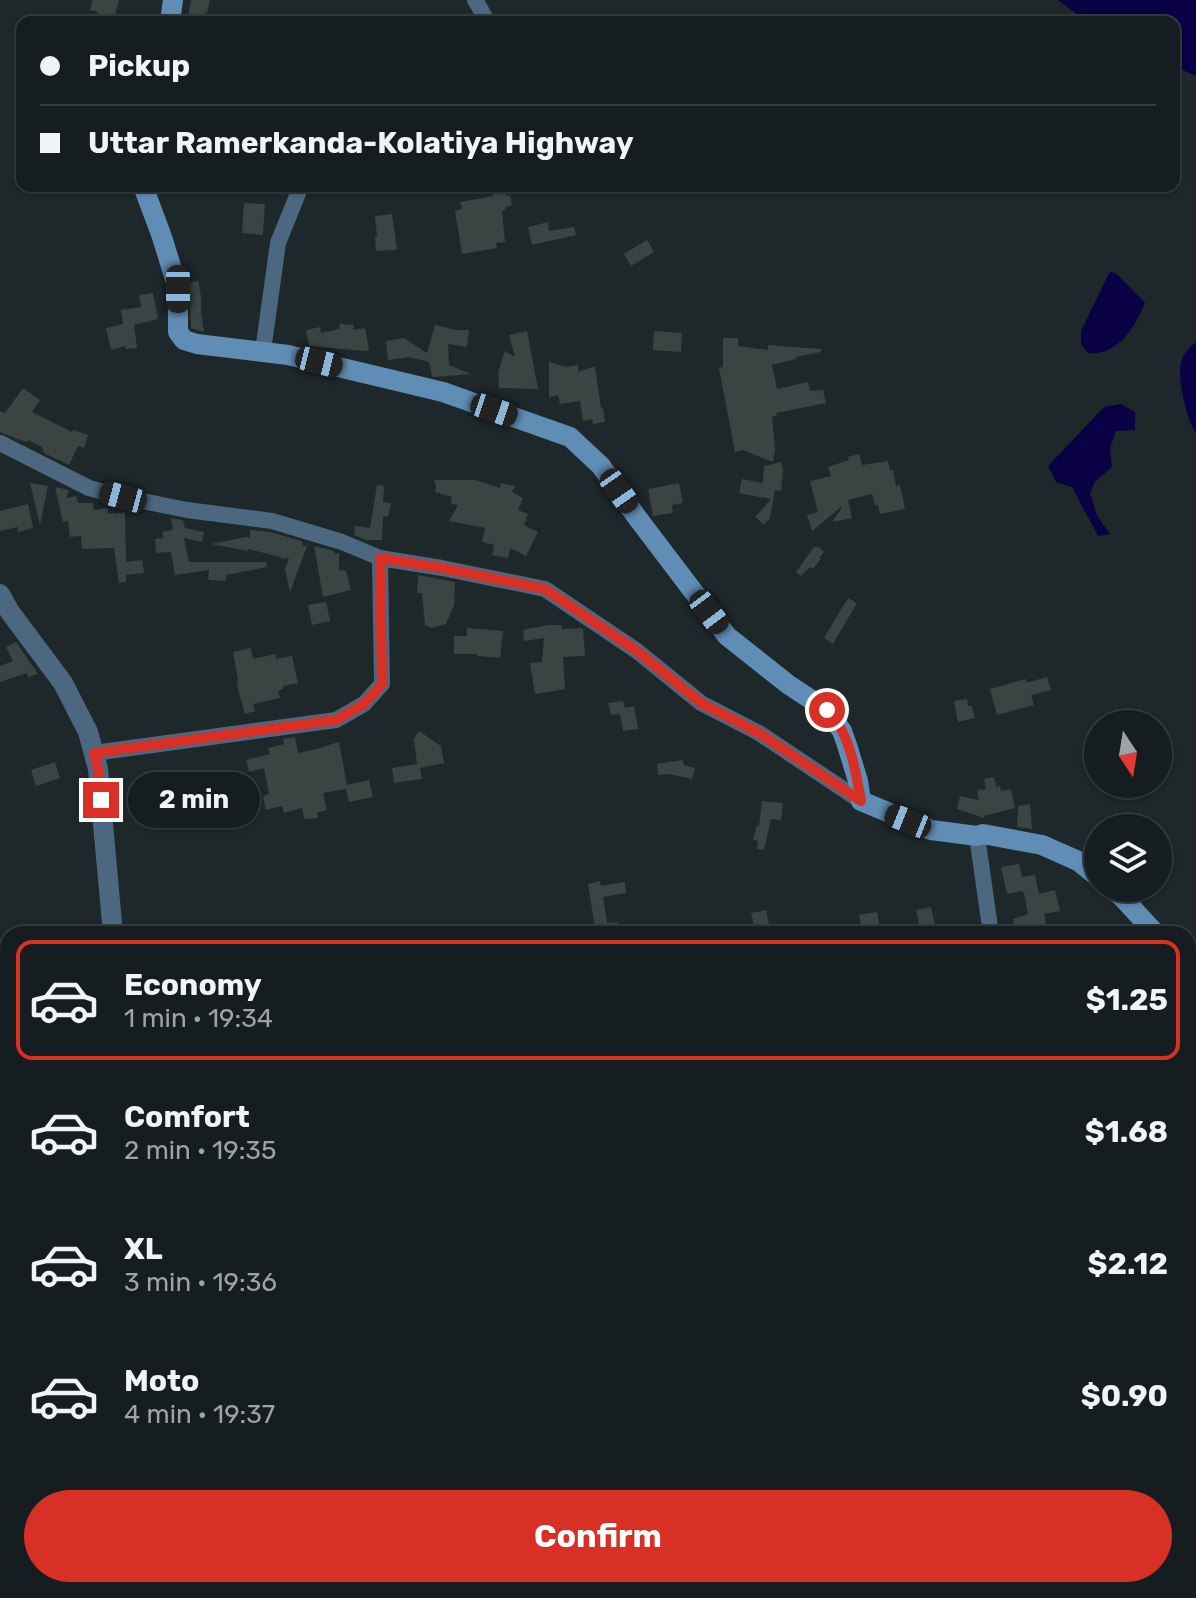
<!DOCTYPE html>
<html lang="en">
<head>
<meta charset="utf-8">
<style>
  body { margin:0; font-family:Rubik,sans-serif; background:#232a2d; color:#f1f3f6; height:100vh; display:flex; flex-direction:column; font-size:30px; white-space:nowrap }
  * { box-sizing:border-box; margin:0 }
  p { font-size:26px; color:#9ea2a5 }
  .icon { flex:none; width:44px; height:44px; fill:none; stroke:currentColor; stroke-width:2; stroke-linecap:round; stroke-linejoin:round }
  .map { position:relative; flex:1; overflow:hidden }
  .side { position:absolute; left:0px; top:926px; width:1196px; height:672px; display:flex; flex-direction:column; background:#161d20; border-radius:24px 24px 0 0; box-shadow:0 2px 6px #0004,0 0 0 2px #353b3e }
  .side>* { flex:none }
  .top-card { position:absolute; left:16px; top:16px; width:1164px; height:176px; border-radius:16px; box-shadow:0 2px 6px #0004,0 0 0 2px #353b3e; display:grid; align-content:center; height:176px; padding:0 24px; background:#161d20 }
  .needle { width:52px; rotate:168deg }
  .controls { position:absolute; left:1084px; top:710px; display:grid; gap:16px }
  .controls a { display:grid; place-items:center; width:88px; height:88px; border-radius:50%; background:#161d20; box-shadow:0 2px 6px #0004,0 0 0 2px #353b3e; font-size:40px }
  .end { position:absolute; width:36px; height:36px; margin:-18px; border:10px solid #d93025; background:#fff; box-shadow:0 0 0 4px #fff }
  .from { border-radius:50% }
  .bubble { position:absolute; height:56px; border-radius:28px; background:#161d20; box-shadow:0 2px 6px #0004,0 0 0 2px #353b3e; font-size:26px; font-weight:700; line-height:56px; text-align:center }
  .car { position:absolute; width:24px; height:48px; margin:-24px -12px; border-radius:10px; box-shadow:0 0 6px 2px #0007; background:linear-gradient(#222 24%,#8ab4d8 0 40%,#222 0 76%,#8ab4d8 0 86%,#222 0) }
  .top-card b { display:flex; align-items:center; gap:28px; height:76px; font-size:30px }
  .top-card b+b { border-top:2px solid #353b3e }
  .top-card i { width:20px; height:20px; background:#f1f3f6 }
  ul { padding:14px 0 0; list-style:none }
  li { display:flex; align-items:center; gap:24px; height:120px; margin:0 16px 12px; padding:0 8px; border:4px solid transparent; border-radius:16px }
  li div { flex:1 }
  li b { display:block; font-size:30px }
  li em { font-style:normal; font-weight:700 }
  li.current { border-color:#d93025 }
  li>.icon { width:72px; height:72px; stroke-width:1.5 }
  .cta { display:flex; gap:16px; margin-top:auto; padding:16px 24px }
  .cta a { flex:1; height:92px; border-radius:48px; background:#d93025; color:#fff; font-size:32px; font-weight:700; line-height:92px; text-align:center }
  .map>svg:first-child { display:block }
  .water { fill:#0a0144 }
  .building { fill:#394443 }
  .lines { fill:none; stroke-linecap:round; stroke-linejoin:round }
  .minor { stroke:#4c6881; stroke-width:16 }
  .tertiary { stroke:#4c6881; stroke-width:20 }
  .secondary { stroke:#608db5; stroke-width:20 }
  .route { stroke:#d93025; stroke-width:10 }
</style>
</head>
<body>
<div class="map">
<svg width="1196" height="1598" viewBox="0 0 1196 1598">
  <rect width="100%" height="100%" fill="#1e272a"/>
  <g class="water">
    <polygon points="1058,0 1196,0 1196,76 1174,66 1174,22 1087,22"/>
    <path d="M1112,272l5,2 28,29c-10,24 -27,53 -57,50l-7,-9v-13l28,-58z"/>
    <path d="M1196,342v91c-9,-13 -19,-54 -15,-70 2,-9 8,-15 15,-21z"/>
    <polygon points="1121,404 1135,412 1135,430 1116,431 1110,448 1112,467 1095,482 1090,493 1097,516 1110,534 1098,536 1072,487 1056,482 1048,466 1104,407"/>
    <polygon points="8,1122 8,1213 0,1215 0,1123"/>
  </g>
  <g class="building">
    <polygon points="93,0 119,0 113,22 96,22 98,12 90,10"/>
    <polygon points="191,0 210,0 207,13 205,12 203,22 187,22"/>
    <polygon points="491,186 504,186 507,196 510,195 512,205 505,207 506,210 502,211 505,242 496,243 497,248 462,254 455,211 462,209 460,202 493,196"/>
    <polygon points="244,203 265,204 263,235 242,233"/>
    <polygon points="392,214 397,250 376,251 375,237 377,237 375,216"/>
    <polygon points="548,222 549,231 574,227 576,235 532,245 528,227"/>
    <polygon points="647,240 654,252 631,266 624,254"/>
    <polygon points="198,281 201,297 201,311 204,332 191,328 189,282"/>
    <polygon points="153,293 158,319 134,325 137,348 126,349 125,346 111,350 106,328 123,324 121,310 141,307 139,295"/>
    <polygon points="340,324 354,325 353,330 365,328 369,350 363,351 309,346 306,330 320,327 321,333 339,329"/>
    <polygon points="435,325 456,330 469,330 467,347 448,344 449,365 471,374 435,377 432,376 429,362 409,357 388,360 386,341 404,338 427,353"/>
    <polygon points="527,331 538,389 499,388 498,372 505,351 515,357 509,335"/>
    <polygon points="654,331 682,333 681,352 653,350"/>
    <polygon points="723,338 738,338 738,346 768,350 768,345 821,349 821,352 796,357 796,359 772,365 777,389 808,382 810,391 823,390 826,403 776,413 777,416 772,416 775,450 773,462 743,450 735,452 719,368 723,367"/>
    <polygon points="549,362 566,367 578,365 578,372 595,366 601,408 603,408 605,422 593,424 592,419 583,421 580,401 560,404 558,395 549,397"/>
    <polygon points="23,388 40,400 32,412 72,432 73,430 88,435 84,448 78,446 69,465 44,453 42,447 28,440 27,442 17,439 0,432 0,411 5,413"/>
    <polygon points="859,454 862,465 888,461 890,470 893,470 896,486 900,485 905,509 880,514 878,505 875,505 872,494 848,500 852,518 832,522 842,508 841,507 812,531 807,515 818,512 810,481 831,476 828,467 849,460 848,457"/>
    <polygon points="781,462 783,470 781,491 775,490 770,518 764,525 755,517 771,499 739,493 742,479 763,483 764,466"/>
    <polygon points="434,480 476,480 500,488 501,483 515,486 512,492 523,498 518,510 528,514 524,525 538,532 526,556 510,548 508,558 492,555 494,545 482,542 485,528 449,521 458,505 451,504 452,497 435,492 436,487"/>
    <polygon points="30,483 48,486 40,525"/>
    <polygon points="679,483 683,503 672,505 673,513 653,516 648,489"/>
    <polygon points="377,485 384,486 383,502 391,503 388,517 383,516 382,540 366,540 354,535 355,526 370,528"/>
    <polygon points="55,487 69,490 66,498 76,496 78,503 93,503 94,510 108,508 108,514 114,513 115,514 125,512 126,562 142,560 144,573 126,575 126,582 119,583 114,548 82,549 81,536 70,537 68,521 63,522"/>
    <polygon points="28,504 33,528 18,532 18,527 0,531 0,511"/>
    <polygon points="171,518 183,520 185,528 204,532 202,542 184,538 189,562 266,562 267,567 226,575 226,581 208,580 209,570 175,575 171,552 156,553 155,539 164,538 162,532 173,530"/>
    <polygon points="250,530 270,532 302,541 303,546 307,546 290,592 285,569 289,558 281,559 281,557 248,549 248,551 211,544 246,537 250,538"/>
    <polygon points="314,546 334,551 335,554 339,553 339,570 346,571 351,590 323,597"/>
    <polygon points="814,547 819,547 824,552 819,558 821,559 813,569 810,567 801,576 796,572"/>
    <polygon points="418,575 455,582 454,605 446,624 432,628 425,625 422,593 417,593"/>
    <polygon points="848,598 857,603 833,644 824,638"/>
    <polygon points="326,602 330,621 312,625 308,605"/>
    <polygon points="548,625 561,625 562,629 583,628 585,656 563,657 565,689 535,694 530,663 542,662 544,638 524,641 523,630"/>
    <polygon points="467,628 503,631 500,658 477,656 477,654 454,654 454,636 467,636"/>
    <polygon points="16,642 38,674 28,677 27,673 0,682 0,666 13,661 6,647"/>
    <polygon points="251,648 253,659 275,654 276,659 292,656 298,683 283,686 283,689 278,691 280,698 253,704 255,711 245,714 237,686 238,681 233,652"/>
    <polygon points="1047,677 1051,690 1031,695 1034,705 997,715 990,689 1026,679 1026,683"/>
    <polygon points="967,699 968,706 972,706 975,718 958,722 954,701"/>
    <polygon points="623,701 625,708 634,706 638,729 623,731 620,714 611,715 608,703"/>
    <polygon points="419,731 441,746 444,763 420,768 422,779 394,783 392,768 417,764 414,739"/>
    <polygon points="295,737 298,753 325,747 325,746 339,742 347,785 369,780 373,797 349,802 346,789 323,793 327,810 317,813 318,818 304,819 302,808 284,813 282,806 266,810 263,796 269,794 264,768 249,772 246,760 270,754 268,748 284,744 283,739"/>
    <polygon points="683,760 684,765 695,768 692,779 669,774 658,775 657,764"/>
    <polygon points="55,762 60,778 36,786 31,770"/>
    <polygon points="994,777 996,787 1000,786 1001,791 1011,789 1015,808 984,816 984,818 957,809 960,796 979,800 977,790 986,789 984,779"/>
    <polygon points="762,801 783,803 781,820 771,819 764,850 757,849 758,841 753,840 757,825 759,826"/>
    <polygon points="1030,804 1032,829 1017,827 1018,806"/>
    <polygon points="1019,864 1022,877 1035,875 1039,894 1055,890 1060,911 1044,914 1048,934 1016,934 1013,919 1028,914 1024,893 1022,891 1007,894 1001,867"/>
    <polygon points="600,881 601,886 625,882 626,893 603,897 607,923 617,922 618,934 596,934 588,884"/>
    <polygon points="931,907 937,934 921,934 916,910"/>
    <polygon points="766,910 771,934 756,934 751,913"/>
    <polygon points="877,912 881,934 863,934 859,915"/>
  </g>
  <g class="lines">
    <g class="minor">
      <polyline points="475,0 488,22"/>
      <polyline points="263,351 278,243 301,186"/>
      <polyline points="0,443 89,488 123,497 187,510 272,521 342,542 380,558 442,568 545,589 637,651 701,703 759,733 861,801"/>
      <polyline points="94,753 336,720 364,704 382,684 380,558"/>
      <polyline points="977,836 991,934"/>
    </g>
    <g class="tertiary">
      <polyline points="0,594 10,612 63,683 88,732 98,769 113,934"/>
      <polyline points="251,1590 255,1598"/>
    </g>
    <g class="secondary">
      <polyline points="170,22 173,0"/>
      <polyline points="143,186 162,237 178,289 178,332 184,340 197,344 288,355 443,392 570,437 601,466 636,516 727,636 789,685 827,710 842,731 847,745 858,781 861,801 931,830 977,836 983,834 1042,845 1078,861 1098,877"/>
      <polyline points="1111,888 1121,896 1156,934"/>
      <polyline points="1188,985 1196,997"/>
    </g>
  </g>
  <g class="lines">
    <path class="route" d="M101,800l-3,-31 -4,-16 242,-33 28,-16 18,-20 -2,-126 62,10 103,21 92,62 64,52 58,30 102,68c-4,-22 -8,-49 -19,-70 -4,-7 -10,-14 -15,-21"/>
  </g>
</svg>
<div class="controls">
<a><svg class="needle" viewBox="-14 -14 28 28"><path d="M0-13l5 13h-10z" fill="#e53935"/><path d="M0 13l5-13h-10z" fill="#9ea2a5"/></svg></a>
<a><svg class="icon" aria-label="layers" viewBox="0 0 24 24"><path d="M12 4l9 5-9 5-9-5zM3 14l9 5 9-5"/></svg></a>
</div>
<i class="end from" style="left:827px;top:710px"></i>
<i class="end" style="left:101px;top:800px"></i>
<div class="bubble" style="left:128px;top:772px;width:132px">2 min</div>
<i class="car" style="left:178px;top:289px;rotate:180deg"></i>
<i class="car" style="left:319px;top:362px;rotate:104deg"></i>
<i class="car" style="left:494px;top:410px;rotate:109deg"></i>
<i class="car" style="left:619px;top:491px;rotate:145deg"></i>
<i class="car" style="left:123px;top:497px;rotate:285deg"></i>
<i class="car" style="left:709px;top:612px;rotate:143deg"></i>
<i class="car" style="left:908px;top:821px;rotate:292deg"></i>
<div class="top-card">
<b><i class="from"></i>Pickup</b>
<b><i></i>Uttar Ramerkanda-Kolatiya Highway</b>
</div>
<section class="side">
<ul>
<li class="current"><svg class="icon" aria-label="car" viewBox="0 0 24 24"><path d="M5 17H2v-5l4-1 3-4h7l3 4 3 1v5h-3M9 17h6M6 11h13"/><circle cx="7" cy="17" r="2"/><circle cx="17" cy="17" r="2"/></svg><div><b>Economy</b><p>1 min · 19:34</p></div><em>$1.25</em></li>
<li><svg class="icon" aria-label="car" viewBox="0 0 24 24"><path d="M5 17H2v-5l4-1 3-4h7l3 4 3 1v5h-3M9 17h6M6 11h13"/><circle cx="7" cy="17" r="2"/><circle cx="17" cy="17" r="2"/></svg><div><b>Comfort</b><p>2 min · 19:35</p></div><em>$1.68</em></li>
<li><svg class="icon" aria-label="car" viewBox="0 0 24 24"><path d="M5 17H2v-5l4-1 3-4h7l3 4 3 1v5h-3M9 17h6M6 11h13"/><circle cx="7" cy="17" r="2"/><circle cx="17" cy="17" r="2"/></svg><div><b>XL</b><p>3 min · 19:36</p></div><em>$2.12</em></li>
<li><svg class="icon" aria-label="car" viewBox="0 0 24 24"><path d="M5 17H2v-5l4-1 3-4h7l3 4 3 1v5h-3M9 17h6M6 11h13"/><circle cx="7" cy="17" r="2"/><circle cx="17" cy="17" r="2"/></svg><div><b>Moto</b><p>4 min · 19:37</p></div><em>$0.90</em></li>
</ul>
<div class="cta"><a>Confirm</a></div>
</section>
</div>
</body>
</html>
